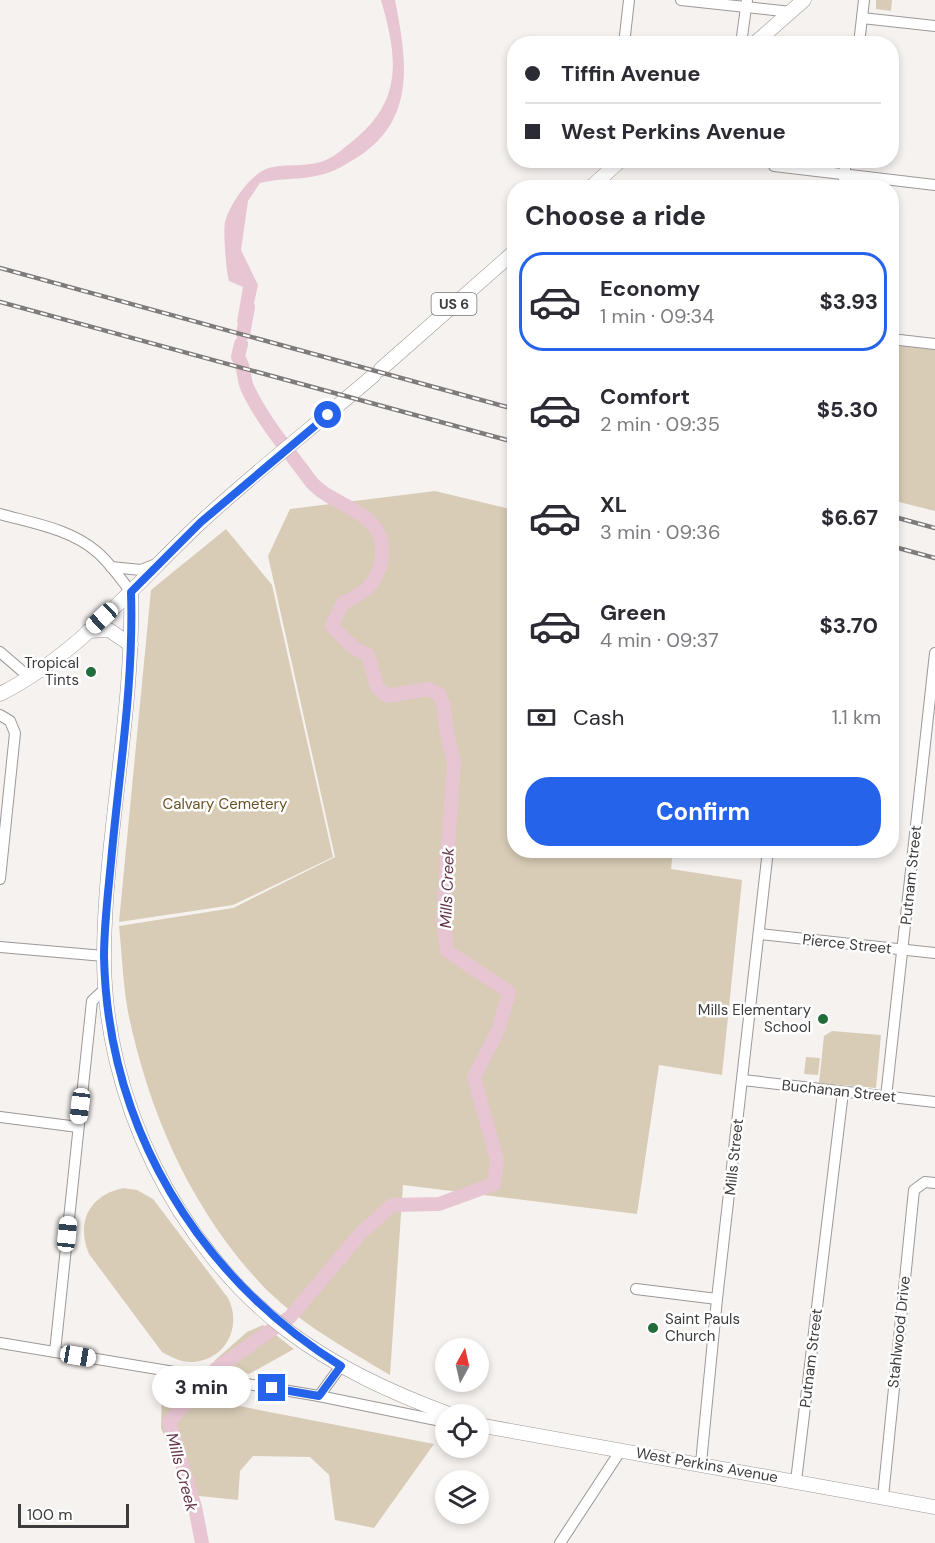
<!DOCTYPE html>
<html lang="en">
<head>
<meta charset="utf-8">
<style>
  body { margin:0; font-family:"DM Sans",sans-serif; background:#f2f2f3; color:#2b2b33; height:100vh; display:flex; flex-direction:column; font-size:22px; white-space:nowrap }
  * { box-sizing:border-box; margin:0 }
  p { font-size:20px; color:#7c7c81 }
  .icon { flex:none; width:33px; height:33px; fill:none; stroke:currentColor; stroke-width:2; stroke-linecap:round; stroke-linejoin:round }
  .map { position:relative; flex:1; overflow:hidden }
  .panel { position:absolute; left:507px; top:180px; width:392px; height:678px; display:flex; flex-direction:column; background:#fff; border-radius:24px; box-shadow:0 3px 9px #0003 }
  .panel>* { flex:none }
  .top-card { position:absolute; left:507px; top:36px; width:392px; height:132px; border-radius:24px; box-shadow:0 3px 9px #0003; display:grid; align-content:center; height:132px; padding:0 18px; background:#fff }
  .needle { width:39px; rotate:8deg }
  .fabs { position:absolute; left:435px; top:1338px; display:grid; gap:12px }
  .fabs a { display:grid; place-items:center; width:54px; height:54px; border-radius:50%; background:#fff; box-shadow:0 3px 9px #0003; font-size:30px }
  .scale { position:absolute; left:18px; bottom:15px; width:111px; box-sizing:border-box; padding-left:6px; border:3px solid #3d3b3b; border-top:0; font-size:16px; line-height:21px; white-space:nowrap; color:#3d3b3b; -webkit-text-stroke:4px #fff; paint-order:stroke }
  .end { position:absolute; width:27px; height:27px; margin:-14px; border:8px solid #2563eb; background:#fff; box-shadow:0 0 0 3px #fff }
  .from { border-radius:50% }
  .bubble { position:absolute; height:42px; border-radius:21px; background:#fff; box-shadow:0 3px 9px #0003; font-size:20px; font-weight:700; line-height:42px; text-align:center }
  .car { position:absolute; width:18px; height:36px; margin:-18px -9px; border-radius:8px; box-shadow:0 0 4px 2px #0007; background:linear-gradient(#fff 24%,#345 0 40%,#fff 0 76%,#345 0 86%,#fff 0) }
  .top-card b { display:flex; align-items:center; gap:21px; height:57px; font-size:22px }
  .top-card b+b { border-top:2px solid #e1e1e2 }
  .top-card i { width:15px; height:15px; background:#2b2b33 }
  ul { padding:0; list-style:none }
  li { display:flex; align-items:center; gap:18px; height:99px; margin:0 12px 9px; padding:0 6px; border:3px solid transparent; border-radius:24px }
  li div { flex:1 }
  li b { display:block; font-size:22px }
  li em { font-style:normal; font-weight:700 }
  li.selected { border-color:#2563eb }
  li>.icon { width:54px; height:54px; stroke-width:1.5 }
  h2 { padding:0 18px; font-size:27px; line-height:72px }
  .pay { display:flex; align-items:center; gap:15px; height:66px; padding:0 18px; font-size:22px }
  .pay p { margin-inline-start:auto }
  .cta { display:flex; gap:12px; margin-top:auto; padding:12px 18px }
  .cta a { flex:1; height:69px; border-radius:24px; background:#2563eb; color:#fff; font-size:24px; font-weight:700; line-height:69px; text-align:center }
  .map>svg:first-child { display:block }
  .green { fill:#d8ccb6 }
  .water { fill:#e7c5d2 }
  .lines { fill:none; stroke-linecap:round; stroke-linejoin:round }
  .river { stroke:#e7c5d2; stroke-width:14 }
  .minor-casing { stroke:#9c9897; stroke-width:12 }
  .major-casing { stroke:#9c9897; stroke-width:15 }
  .minor { stroke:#fff; stroke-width:10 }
  .major { stroke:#fff; stroke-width:14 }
  .rail-casing { stroke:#7e7b7a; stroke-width:4.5 }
  .rail { stroke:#fff; stroke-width:2; stroke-dasharray:7; stroke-linecap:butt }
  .route { stroke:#2563eb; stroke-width:8 }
  .poi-dot { fill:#206c3a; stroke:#fff; stroke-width:2 }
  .labels { text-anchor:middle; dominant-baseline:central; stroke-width:5; stroke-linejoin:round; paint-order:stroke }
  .shield { fill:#fff; stroke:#777676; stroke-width:1.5 }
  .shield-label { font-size:14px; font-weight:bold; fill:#3d3b3b }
  .poi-label { font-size:15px; fill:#3d3b3b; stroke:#fff; text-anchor:end }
  .park-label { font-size:15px; fill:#6a5323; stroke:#fff }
  .street-label { font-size:15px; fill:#3d3b3b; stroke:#fff }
  .water-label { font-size:16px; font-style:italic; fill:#64364a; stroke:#fff }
</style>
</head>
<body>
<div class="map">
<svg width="935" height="1543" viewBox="0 0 935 1543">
  <rect width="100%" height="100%" fill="#f6f2f0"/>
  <g class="green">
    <polygon points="876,0 892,0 891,11 876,9"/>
    <polygon points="891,344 935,348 935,511 891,500"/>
    <path d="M435,491l79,19v340l159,1 -2,18 71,11 -20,195 -63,-10 -22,149 -234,-29 -13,190c-45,-27 -93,-53 -130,-92 -70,-76 -111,-170 -132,-271 -5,-28 -6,-57 -9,-86l114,-18 102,-51 -67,-301 22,-47z"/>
    <polygon points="226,529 272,585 333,857 233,905 119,922 151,590"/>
    <polygon points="832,1031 881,1035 876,1088 819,1083 824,1036"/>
    <polygon points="806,1057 820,1058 818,1075 804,1074"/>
    <path d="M123,1188l14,2 16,9 75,99c14,27 -1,61 -34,64 -12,1 -23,-5 -32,-10l-73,-98c-13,-31 -1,-58 34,-66z"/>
    <polygon points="263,1325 294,1349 249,1374 214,1361 247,1332"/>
    <polygon points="162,1391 434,1444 374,1528 335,1520 329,1475 310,1457 253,1456 240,1471 238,1500 190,1495 161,1428"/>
  </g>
  <path class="water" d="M381,0h14c11,57 22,117 -34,155 -13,8 -26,17 -41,20 -19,5 -40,3 -60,8l-12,18 -7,49 17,35 -9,41 -12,-4 6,-35 -14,-6c-3,-10 -6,-50 -4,-59 5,-18 24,-46 41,-53 19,-7 42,0 62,-10 9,-4 18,-13 26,-19 50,-41 43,-84 27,-140z"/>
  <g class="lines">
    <g class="river">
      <polyline points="243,334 248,307"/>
      <path d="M202,1543l-7,-36 -26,-85 47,-53 74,-52 71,-84 31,-28 47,-1 55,-20 3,-24 -23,-83 24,-46 11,-39 -62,-41 -4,-32 11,-157 -8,-33 -2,-22 -5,-13 -11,-5 -41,7 -10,-9 -9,-32 -14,-7 -22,-22 11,-23c20,-9 33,-18 38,-41 11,-53 -51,-53 -72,-83 -21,-29 -47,-59 -62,-92 -4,-10 -2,-20 -9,-30l3,-13"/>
    </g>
    <g class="minor-casing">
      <g id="minor">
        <polyline points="681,0 791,12"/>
        <polyline points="862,18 935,26"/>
        <polyline points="624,44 629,0"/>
        <polyline points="741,44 747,0"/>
        <polyline points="859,44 864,0"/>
        <polyline points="774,166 935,185"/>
        <polyline points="843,188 846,160"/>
        <polyline points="891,339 935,344"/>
        <path d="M0,514c32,9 71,15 97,38 13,11 23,26 34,40"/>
        <polyline points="111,567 141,570 156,564"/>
        <polyline points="0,652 29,677"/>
        <polyline points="0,715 10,721 15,733 0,879"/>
        <polyline points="759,934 935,953"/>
        <polyline points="0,947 104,956"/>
        <polyline points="743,1080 935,1102"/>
        <polyline points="886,1097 935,653"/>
        <polyline points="0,1117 78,1127"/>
        <polyline points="636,1289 717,1299"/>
        <polyline points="0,1343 319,1396 446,1422"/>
        <polyline points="55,1352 92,1001 106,988"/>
        <polyline points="319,1396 341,1366"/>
        <polyline points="701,1463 717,1299 768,850"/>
        <polyline points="796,1481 843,1092"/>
        <polyline points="883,1497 914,1190 925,1182 935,1183"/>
        <polyline points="560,1543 621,1450"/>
      </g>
    </g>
    <g class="major-casing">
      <g id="major">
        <polyline points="754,44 804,0"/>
        <polyline points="590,188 621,160"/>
        <polyline points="381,369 514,252"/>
        <path d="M131,592c3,121 -26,241 -27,362 -1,142 71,291 184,377 49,37 104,62 161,83"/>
        <polyline points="88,631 109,630 131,645"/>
        <path d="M0,694c78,-39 137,-112 200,-171 55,-51 116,-98 174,-148"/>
        <polyline points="478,1425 935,1507"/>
      </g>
    </g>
    <use href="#minor" class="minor"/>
    <use href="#major" class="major"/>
    <g class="rail-casing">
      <g id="rail">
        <polyline points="0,268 514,409"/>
        <polyline points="0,302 514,442"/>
        <polyline points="891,516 935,528"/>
        <polyline points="891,546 935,558"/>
      </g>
    </g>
    <use href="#rail" class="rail"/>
  </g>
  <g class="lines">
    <path class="route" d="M272,1388l47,8 22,-30c-143,-90 -233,-237 -237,-409 0,-31 4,-63 7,-95 8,-89 23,-180 20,-270l70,-70 127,-107"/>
  </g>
  <g class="poi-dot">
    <circle cx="91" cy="672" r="6"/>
    <circle cx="823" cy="1019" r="6"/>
    <circle cx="653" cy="1328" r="6"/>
  </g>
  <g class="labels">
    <rect class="shield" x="431.5" y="293" width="45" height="22" rx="4.5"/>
    <g class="shield-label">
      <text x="454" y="304">US 6</text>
    </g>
    <g class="poi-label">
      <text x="79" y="663">Tropical<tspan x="79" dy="17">Tints</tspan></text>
      <text x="811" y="1010">Mills Elementary<tspan x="811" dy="17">School</tspan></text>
      <text x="665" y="1319" text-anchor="start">Saint Pauls<tspan x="665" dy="17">Church</tspan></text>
    </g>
    <g class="park-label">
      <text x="225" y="804">Calvary Cemetery</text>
    </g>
    <g class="street-label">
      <text transform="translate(911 875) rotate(-84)">Putnam Street</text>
      <text transform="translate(847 944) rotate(6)">Pierce Street</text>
      <text transform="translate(839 1091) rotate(6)">Buchanan Street</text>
      <text transform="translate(734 1157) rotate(-84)">Mills Street</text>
      <text transform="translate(899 1332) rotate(-84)">Stahlwood Drive</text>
      <text transform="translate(811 1358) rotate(-83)">Putnam Street</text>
      <text transform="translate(707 1465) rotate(10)">West Perkins Avenue</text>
    </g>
    <g class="water-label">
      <text transform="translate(447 888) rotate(-88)">Mills Creek</text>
      <text transform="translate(182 1472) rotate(75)">Mills Creek</text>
    </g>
  </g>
</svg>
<div class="fabs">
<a><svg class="needle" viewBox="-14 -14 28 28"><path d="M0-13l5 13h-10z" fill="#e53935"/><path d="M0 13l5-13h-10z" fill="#7c7c81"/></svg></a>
<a><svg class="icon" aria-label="locate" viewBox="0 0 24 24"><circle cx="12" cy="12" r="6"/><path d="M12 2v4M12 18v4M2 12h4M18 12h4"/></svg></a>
<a><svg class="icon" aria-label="layers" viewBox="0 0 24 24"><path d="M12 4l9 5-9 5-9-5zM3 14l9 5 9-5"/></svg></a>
</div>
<div class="scale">100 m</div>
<i class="end from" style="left:328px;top:415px"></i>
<i class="end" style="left:272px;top:1388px"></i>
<div class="bubble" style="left:152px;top:1366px;width:99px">3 min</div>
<i class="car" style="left:102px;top:618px;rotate:227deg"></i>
<i class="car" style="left:80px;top:1106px;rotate:187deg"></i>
<i class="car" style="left:67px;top:1234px;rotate:6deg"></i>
<i class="car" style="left:78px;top:1356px;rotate:100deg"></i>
<div class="top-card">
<b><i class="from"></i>Tiffin Avenue</b>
<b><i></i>West Perkins Avenue</b>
</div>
<section class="panel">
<h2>Choose a ride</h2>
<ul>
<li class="selected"><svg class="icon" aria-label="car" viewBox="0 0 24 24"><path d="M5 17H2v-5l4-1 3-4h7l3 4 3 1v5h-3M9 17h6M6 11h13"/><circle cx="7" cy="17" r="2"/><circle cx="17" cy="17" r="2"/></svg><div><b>Economy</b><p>1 min · 09:34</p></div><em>$3.93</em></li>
<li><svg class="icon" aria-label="car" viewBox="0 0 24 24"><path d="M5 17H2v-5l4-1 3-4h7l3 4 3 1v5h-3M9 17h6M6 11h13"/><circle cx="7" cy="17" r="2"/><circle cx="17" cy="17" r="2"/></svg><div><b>Comfort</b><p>2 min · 09:35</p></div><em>$5.30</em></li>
<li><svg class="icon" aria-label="car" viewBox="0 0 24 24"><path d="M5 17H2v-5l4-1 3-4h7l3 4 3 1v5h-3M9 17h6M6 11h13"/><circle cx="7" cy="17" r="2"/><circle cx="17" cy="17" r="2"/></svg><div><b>XL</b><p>3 min · 09:36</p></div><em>$6.67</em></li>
<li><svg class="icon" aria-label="car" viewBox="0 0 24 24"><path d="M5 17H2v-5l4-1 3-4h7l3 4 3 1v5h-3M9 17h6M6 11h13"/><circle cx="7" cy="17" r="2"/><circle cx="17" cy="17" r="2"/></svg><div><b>Green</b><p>4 min · 09:37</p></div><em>$3.70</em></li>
</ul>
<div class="pay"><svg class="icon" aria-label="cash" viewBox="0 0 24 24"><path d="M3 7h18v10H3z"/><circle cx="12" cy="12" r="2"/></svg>Cash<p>1.1 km</p></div>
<div class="cta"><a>Confirm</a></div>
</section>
</div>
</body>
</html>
